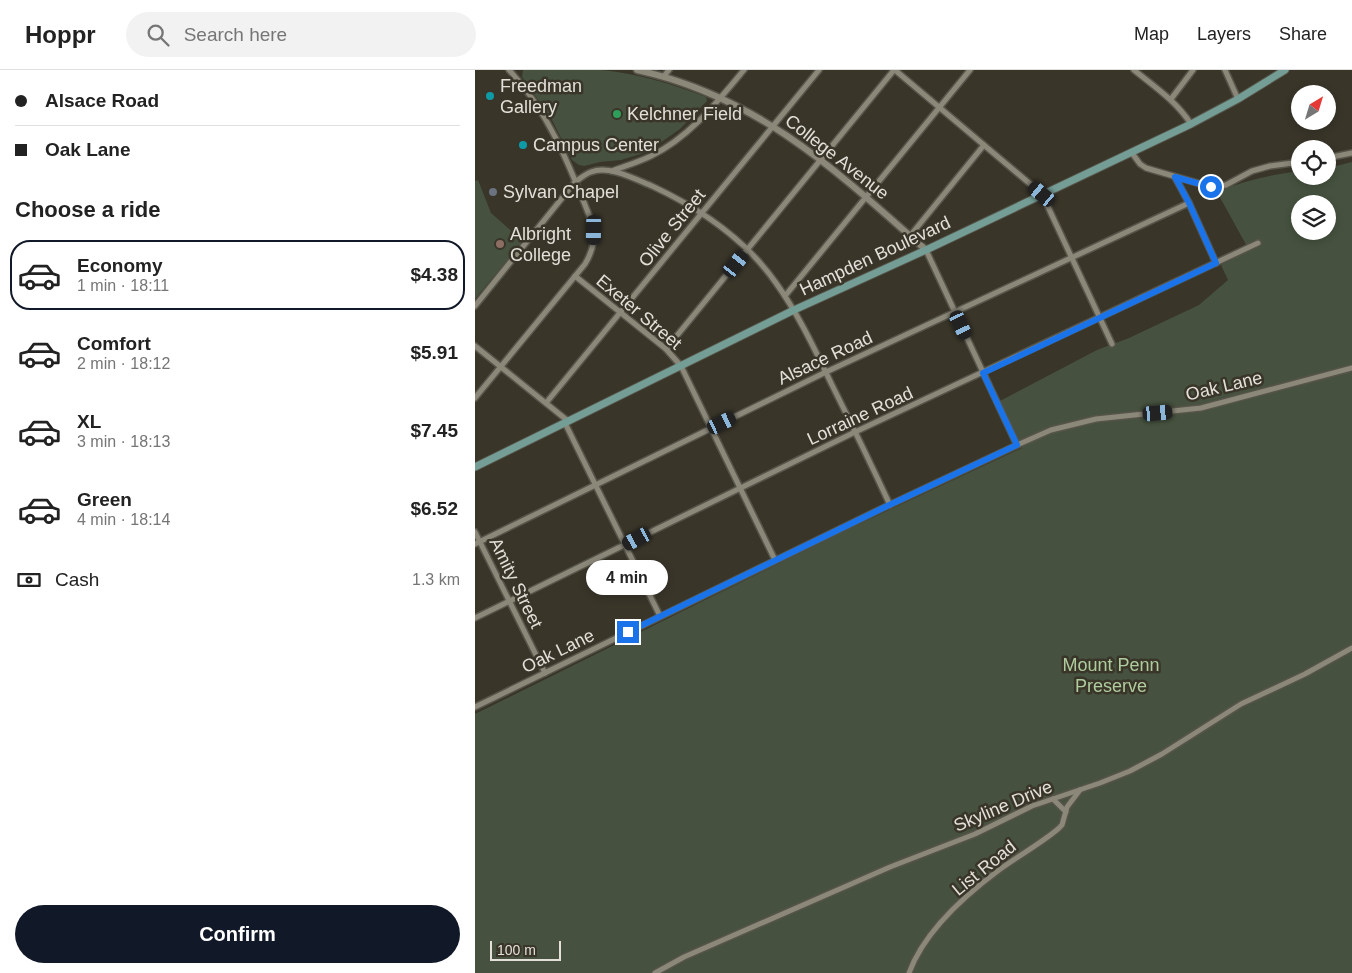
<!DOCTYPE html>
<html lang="en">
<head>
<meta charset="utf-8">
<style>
  body { margin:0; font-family:Helvetica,sans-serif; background:#f2f2f2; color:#222; height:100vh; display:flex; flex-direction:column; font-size:19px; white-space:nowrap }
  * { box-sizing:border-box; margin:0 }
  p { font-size:16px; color:#767676 }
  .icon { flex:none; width:28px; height:28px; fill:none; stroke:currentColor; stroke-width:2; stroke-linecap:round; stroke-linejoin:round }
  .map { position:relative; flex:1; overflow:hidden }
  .panel { display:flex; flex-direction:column; background:#fff; width:475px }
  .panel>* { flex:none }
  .hud { display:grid; align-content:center; height:110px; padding:0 15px; background:#fff }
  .needle { width:32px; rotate:38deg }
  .tools { position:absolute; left:816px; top:15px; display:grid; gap:10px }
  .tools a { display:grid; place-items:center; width:45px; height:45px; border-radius:50%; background:#fff; box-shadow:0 2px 8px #0003; font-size:25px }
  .scale { position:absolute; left:15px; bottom:12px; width:71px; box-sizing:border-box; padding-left:5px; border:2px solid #e2e0d9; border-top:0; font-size:14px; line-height:18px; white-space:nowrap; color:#e2e0d9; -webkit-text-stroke:4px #393529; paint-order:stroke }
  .end { position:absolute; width:22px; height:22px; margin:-11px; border:6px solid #1a73e8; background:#fff; box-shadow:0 0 0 2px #fff }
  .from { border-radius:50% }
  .bubble { position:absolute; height:35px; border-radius:18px; background:#fff; box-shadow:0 2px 8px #0003; font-size:16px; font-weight:600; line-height:35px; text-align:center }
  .car { position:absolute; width:15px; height:30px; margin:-15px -8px; border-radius:6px; box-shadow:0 0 4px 1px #0007; background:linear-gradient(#222 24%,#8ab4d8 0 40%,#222 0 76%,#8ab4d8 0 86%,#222 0) }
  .hud b { display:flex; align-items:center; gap:18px; height:48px; font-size:19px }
  .hud b+b { border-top:1px solid #e0e0e0 }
  .hud i { width:12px; height:12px; background:#222 }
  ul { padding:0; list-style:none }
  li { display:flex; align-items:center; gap:15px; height:70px; margin:0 10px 8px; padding:0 5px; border:2px solid transparent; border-radius:20px }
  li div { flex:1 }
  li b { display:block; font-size:19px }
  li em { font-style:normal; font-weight:600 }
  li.active { border-color:#111827 }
  li>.icon { width:45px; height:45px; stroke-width:1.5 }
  h2 { padding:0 15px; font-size:22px; line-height:60px }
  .pay { display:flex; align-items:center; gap:12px; height:55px; padding:0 15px; font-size:19px }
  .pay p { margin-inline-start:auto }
  .action { display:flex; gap:10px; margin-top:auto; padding:10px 15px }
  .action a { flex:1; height:58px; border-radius:30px; background:#111827; color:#fff; font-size:20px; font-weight:600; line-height:58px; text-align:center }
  header { display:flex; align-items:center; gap:30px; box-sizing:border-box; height:70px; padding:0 25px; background:#fff; border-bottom:1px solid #e0e0e0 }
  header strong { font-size:24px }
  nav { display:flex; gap:28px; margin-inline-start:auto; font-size:18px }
  .search { width:350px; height:45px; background:#f2f2f2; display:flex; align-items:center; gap:12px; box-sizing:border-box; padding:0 18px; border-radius:28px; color:#767676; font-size:19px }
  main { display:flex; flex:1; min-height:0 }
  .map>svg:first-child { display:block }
  .green { fill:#46523f; fill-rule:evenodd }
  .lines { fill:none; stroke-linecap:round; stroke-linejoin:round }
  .minor-casing { stroke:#565449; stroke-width:8 }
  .tertiary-casing { stroke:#565449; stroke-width:9 }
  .secondary-casing { stroke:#565449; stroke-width:9 }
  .minor { stroke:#8b8779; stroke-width:5 }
  .tertiary { stroke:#8b8779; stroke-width:6 }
  .secondary { stroke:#739d95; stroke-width:7 }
  .route { stroke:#1a73e8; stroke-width:6 }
  .culture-dot { fill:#0f9aa8; stroke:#393529; stroke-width:2 }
  .leisure-dot { fill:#2e9e5b; stroke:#393529; stroke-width:2 }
  .worship-dot { fill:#6b7280; stroke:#393529; stroke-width:2 }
  .education-dot { fill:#8d6e63; stroke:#393529; stroke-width:2 }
  .labels { text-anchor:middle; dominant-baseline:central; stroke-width:5; stroke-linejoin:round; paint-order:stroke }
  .poi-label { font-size:18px; fill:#e2e0d9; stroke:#393529; text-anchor:start }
  .street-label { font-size:18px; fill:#e2e0d9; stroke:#393529 }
  .park-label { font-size:18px; fill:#aecc9d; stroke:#393529 }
</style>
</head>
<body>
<header>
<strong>Hoppr</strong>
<div class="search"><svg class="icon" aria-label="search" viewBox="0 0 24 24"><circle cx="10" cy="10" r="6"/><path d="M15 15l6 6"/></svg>Search here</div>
<nav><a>Map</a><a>Layers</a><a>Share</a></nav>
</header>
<main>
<section class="panel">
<div class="hud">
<b><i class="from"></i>Alsace Road</b>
<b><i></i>Oak Lane</b>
</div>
<h2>Choose a ride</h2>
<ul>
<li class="active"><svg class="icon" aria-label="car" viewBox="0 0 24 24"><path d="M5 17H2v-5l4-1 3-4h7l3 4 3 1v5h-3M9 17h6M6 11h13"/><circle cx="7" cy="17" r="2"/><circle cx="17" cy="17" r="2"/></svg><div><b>Economy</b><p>1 min · 18:11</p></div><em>$4.38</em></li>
<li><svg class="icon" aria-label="car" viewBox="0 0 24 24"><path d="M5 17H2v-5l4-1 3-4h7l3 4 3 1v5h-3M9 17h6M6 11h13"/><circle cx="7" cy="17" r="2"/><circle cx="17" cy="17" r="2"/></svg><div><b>Comfort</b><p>2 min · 18:12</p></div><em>$5.91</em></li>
<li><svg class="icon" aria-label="car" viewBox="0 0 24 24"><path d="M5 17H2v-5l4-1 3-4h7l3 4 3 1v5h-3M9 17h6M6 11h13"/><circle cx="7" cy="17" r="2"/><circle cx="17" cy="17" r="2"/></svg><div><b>XL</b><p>3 min · 18:13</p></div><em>$7.45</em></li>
<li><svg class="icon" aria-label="car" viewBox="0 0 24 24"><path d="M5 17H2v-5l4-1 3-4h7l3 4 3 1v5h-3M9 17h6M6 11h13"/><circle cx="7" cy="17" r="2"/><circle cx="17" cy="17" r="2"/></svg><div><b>Green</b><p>4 min · 18:14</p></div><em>$6.52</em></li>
</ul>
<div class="pay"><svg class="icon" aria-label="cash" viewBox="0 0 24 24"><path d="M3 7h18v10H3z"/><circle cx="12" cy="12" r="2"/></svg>Cash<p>1.3 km</p></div>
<div class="action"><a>Confirm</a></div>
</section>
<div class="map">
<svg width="877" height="903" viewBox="0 0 877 903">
  <rect width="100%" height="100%" fill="#393529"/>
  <g class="green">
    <path d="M48,0c26,0 52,0 78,0 35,3 71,14 105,27l1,4 -27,28 -33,23 -26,8 -21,2 -16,4 -5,-1 -7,-5 -21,-42 -29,-41z"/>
    <path d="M877,92v811h-877v-259l369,-183 178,-83 -22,-47 97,-51 32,-12 70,-33 29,-25 -7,-15 28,-15 -32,-58c29,-12 52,-17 83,-21v5h27l1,-8zM825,134h27v27h-27z"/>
    <polygon points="3,110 16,143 48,171 0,229 0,111"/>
  </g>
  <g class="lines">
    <g class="minor-casing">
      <g id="minor">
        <polyline points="420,0 567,124 637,274"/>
        <path d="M659,0c21,17 42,31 57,54"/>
        <polyline points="750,0 763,29"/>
        <polyline points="189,6 194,0"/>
        <polyline points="696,29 718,0"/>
        <polyline points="657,83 665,94 671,98 736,117 751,115 777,101 795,96 825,92"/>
        <polyline points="852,88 877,83"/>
        <path d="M137,101c13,-5 27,-9 39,-15 39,-19 66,-54 93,-86"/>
        <polyline points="700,107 714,133 741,193"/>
        <polyline points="435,166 509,75"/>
        <polyline points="451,180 542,375"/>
        <polyline points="100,206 191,279 206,296 300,490"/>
        <polyline points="310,226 495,0"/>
        <path d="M0,236l100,-124c5,-3 10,-8 16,-10 18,-7 44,7 61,14 47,22 94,54 124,97 23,32 39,67 56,102 20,40 39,79 58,120"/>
        <polyline points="0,276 93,351"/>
        <polyline points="191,279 419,0"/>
        <path d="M0,328l110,-134c9,-15 11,-28 6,-44 -21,-53 -42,-108 -82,-150"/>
        <polyline points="71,333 344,0"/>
        <polyline points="90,353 185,546"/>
        <polyline points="0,462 70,603"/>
        <polyline points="0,474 351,302 714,133"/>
        <polyline points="0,548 380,362 783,173"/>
        <polyline points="0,637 408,438 542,375 576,360 621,349 726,338 877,298"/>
        <polyline points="578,729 591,742"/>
        <polyline points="180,903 209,887 415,797 500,764 557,736 625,713 655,701 687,684 766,634 830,604 877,578"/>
        <path d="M434,903c15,-41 55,-77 90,-103 19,-14 41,-26 59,-41l4,-4 5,-18 13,-17"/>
      </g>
    </g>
    <g class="tertiary-casing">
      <path id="tertiary" d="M162,0c120,26 200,101 289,180"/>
    </g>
    <g class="secondary-casing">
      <polyline id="secondary" points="0,397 319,240 451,180 716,54 763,29 810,0"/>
    </g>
    <use href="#minor" class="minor"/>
    <use href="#tertiary" class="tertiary"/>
    <use href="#secondary" class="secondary"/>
  </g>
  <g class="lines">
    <polyline class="route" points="153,562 408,438 542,375 508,303 741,193 714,133 700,107 736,117"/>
  </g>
  <g class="culture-dot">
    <circle cx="15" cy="26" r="5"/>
    <circle cx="48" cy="75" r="5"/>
  </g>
  <circle class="leisure-dot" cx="142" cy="44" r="5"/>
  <circle class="worship-dot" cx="18" cy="122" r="5"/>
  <circle class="education-dot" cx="25" cy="174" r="5"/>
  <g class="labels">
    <g class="poi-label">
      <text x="25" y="16">Freedman<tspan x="25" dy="21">Gallery</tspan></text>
      <text x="152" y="44">Kelchner Field</text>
      <text x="58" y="75">Campus Center</text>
      <text x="28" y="122">Sylvan Chapel</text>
      <text x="35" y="164">Albright<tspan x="35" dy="21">College</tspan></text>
    </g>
    <g class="street-label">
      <text transform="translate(362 87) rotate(38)">College Avenue</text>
      <text transform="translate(197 158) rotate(-51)">Olive Street</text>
      <text transform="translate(400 186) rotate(-25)">Hampden Boulevard</text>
      <text transform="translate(164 242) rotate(40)">Exeter Street</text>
      <text transform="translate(350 288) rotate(-25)">Alsace Road</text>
      <text transform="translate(749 316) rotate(-13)">Oak Lane</text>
      <text transform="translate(385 346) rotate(-25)">Lorraine Road</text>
      <text transform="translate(41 513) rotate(64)">Amity Street</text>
      <text transform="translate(83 581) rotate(-26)">Oak Lane</text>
      <text transform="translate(528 736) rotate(-23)">Skyline Drive</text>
      <text transform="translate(509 798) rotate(-39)">List Road</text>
    </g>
    <g class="park-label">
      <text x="636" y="595">Mount Penn<tspan x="636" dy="21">Preserve</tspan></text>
    </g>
  </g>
</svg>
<div class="tools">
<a><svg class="needle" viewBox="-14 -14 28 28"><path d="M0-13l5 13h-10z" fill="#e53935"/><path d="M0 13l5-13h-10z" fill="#767676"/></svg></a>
<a><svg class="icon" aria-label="locate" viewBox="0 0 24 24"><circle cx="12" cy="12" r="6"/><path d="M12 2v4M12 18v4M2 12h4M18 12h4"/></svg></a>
<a><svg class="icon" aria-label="layers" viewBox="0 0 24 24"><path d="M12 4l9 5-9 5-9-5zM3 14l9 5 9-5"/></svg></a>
</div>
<div class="scale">100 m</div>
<i class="end from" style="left:736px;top:117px"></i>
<i class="end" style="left:153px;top:562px"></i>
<div class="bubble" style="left:111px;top:490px;width:82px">4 min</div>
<i class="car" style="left:567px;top:124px;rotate:310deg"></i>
<i class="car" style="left:119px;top:160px;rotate:181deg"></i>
<i class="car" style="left:261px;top:194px;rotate:39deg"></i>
<i class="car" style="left:486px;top:255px;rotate:155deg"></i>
<i class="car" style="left:683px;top:343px;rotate:85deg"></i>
<i class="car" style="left:247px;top:353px;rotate:64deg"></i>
<i class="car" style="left:162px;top:469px;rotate:242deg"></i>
</div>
</main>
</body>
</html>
